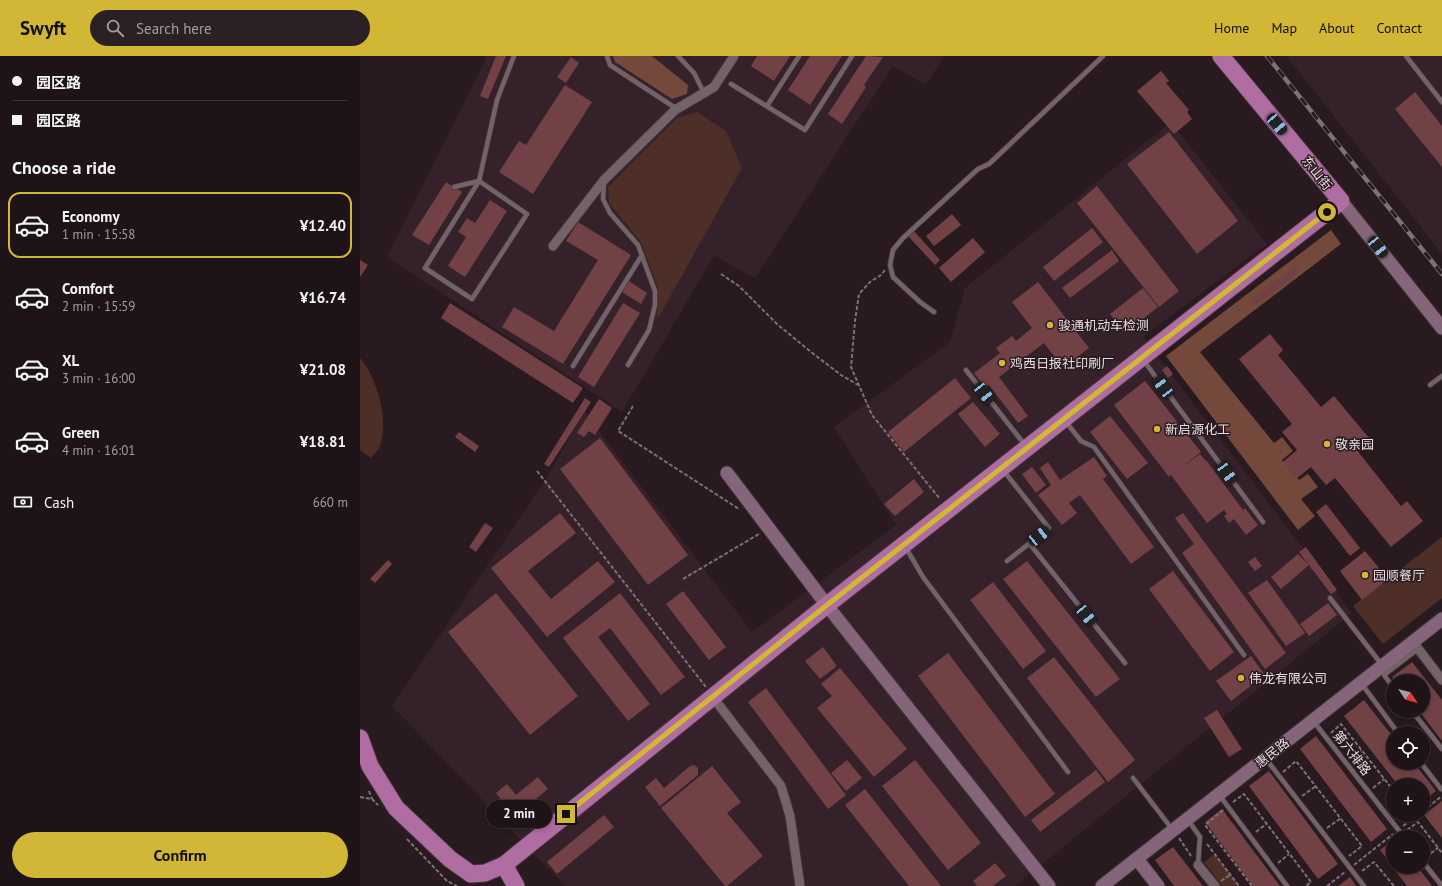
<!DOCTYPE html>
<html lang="en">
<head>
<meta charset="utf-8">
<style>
  body { margin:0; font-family:"PT Sans","Noto Sans SC",sans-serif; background:#2b2124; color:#f1f3f6; height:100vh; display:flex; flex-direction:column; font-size:15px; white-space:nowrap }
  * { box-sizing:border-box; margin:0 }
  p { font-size:13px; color:#a19ea1 }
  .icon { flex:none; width:22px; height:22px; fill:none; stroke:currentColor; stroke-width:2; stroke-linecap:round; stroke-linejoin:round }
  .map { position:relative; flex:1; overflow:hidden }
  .side { display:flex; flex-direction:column; background:#1e1417; width:360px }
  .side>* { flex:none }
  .guide { display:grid; align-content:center; height:88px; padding:0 12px; background:#1e1417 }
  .needle { width:26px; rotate:125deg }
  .controls { position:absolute; left:1026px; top:618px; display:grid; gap:8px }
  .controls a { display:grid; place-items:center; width:44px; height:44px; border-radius:50%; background:#1e1417; box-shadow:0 2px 6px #0003,0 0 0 1px #3c3336; font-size:20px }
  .end { position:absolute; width:18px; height:18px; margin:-9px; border:5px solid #d2b635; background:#111; box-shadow:0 0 0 2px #111 }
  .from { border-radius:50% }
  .bubble { position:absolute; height:28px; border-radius:14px; background:#1e1417; box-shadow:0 2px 6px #0003,0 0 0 1px #3c3336; font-size:13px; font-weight:800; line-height:28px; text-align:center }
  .car { position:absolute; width:12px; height:24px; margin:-12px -6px; border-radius:5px; box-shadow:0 0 3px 1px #0007; background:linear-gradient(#222 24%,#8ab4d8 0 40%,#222 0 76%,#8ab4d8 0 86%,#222 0) }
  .guide b { display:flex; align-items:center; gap:14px; height:38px; font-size:15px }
  .guide b+b { border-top:1px solid #3c3336 }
  .guide i { width:10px; height:10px; background:#f1f3f6 }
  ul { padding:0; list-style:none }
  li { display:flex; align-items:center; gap:12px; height:66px; margin:0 8px 6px; padding:0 4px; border:2px solid transparent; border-radius:12px }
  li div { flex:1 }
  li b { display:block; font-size:15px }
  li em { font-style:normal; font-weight:800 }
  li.current { border-color:#d2b635 }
  li>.icon { width:36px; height:36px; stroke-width:1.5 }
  h2 { padding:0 12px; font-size:18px; line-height:48px }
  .pay { display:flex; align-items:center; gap:10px; height:44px; padding:0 12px; font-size:15px }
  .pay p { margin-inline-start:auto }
  .button { display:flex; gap:8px; margin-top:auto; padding:8px 12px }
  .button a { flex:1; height:46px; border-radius:24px; background:#d2b635; color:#111; font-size:16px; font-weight:800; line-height:46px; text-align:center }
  header { display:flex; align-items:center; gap:24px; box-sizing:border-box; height:56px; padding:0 20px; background:#d2b635; color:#111 }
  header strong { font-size:19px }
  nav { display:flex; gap:22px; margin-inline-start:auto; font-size:14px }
  .search { width:280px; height:36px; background:#2b2124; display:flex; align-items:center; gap:10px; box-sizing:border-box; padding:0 14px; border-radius:22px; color:#a19ea1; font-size:15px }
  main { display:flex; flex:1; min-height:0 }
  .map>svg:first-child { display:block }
  .built { fill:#352129 }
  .green { fill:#4e2f27 }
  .forest { fill:#75483c }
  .building { fill:#714145 }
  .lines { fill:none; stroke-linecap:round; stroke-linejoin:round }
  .lane-casing { stroke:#3f3538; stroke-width:6 }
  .street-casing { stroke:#3f3538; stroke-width:11 }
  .secondary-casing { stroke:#3f3538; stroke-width:15 }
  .highway-casing { stroke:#3f3538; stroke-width:19 }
  .path { stroke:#7d7074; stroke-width:2; stroke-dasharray:4 2; stroke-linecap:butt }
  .lane { stroke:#736268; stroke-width:4.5 }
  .street { stroke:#736268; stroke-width:9 }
  .secondary { stroke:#856579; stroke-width:13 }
  .highway { stroke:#af6da2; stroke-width:17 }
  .rail-casing { stroke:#7e7276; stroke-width:4.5 }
  .rail { stroke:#281a1f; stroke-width:3; stroke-dasharray:9; stroke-linecap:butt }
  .route { stroke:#d2b635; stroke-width:5 }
  .poi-dot { fill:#d2b635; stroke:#281a1f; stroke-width:1.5 }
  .labels { text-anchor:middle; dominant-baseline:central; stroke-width:3; stroke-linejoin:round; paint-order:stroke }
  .street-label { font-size:13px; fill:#e7dde0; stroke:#281a1f }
  .poi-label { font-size:13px; fill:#e7dde0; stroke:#281a1f; text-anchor:start }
</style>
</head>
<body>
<header>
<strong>Swyft</strong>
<div class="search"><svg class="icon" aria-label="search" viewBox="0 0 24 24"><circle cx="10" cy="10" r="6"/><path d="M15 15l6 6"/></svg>Search here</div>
<nav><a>Home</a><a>Map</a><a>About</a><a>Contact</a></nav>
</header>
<main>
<section class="side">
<div class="guide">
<b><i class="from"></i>园区路</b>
<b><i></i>园区路</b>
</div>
<h2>Choose a ride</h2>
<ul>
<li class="current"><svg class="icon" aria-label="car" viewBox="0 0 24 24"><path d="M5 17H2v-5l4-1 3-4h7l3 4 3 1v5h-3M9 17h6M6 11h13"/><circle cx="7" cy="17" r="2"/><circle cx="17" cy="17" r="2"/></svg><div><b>Economy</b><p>1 min · 15:58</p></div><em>¥12.40</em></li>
<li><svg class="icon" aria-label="car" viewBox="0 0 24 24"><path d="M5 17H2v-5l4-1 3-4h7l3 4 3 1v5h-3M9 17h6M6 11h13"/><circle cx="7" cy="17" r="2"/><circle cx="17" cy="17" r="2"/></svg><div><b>Comfort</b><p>2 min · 15:59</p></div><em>¥16.74</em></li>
<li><svg class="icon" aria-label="car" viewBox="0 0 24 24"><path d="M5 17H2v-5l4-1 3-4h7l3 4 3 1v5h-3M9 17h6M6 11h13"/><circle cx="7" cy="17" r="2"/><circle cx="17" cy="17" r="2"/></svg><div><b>XL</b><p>3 min · 16:00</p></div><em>¥21.08</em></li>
<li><svg class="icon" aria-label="car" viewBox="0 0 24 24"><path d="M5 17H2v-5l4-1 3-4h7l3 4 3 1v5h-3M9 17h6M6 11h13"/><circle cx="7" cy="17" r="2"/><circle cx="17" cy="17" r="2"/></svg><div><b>Green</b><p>4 min · 16:01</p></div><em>¥18.81</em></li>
</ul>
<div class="pay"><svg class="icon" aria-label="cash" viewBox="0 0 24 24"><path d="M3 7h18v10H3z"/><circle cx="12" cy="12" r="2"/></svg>Cash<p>660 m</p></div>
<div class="button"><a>Confirm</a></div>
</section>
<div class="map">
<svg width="1082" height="830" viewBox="0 0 1082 830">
  <rect width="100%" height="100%" fill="#281a1f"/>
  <g class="built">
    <polygon points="127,0 584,0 566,29 533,10 395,222 354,200 262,356 27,201"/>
    <polygon points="926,0 1082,0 1082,198 929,3"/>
    <polygon points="811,66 907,188 783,281 992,557 655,830 205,830 32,650 186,423 224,355 392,576 536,469 474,371 590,286 605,232"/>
  </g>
  <g class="green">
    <polygon points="337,56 366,75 382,112 297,264 298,232 281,186 249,147 248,131 317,62"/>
    <path d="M0,302c17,20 28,59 21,85 -1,5 -7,11 -10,15l-11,-8z"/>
    <polygon points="1082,481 1082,542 1023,588 993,550"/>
    <polygon points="855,798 879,830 862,830 844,806"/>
  </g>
  <g class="forest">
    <polygon points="253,0 292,0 328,29 327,38 312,43 255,6"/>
    <polygon points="971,174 981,188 840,296 914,387 922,381 933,395 922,404 939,424 948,418 958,431 941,443 955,460 938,474 806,300"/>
  </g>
  <g class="building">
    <polygon points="136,0 146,0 128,43 120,40"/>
    <polygon points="397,0 430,0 414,25 391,10"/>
    <polygon points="450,0 482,0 450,49 428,34"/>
    <polygon points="506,0 523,1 504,29 506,31 482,68 468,58"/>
    <polygon points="211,1 219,7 206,27 197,21"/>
    <polygon points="801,15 809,25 806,27 829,54 827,56 832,63 814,78 777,35"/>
    <polygon points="205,29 232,46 173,138 139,116 159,85 166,89"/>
    <polygon points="1055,36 1082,70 1082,111 1035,53"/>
    <polygon points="809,76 878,165 837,198 767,108"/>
    <polygon points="86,126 102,136 69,189 52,179"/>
    <polygon points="737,130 819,235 799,251 717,147"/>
    <polygon points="130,144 147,155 105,221 88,210 106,181 98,176 107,162 115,167"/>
    <polygon points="592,158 601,169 574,190 566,180"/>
    <polygon points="218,166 271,199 203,308 142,271 154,251 194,275 238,204 206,185"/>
    <polygon points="732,172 743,186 694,225 683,211"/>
    <polygon points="554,175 580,204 575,209 548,180"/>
    <polygon points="613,182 625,196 591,226 579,212"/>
    <polygon points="752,194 759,205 710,242 702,232"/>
    <polygon points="0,204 8,209 0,221"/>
    <polygon points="936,210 940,215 896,249 891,244"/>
    <polygon points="269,225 287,237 281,248 262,236"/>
    <polygon points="678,226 729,292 703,312 684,287 639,321 668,360 658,367 629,329 625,332 614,317 640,297 636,292 652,280 656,285 672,272 652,246"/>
    <polygon points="783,232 798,251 765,277 750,258"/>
    <polygon points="90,247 223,332 213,347 81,262"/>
    <polygon points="263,247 280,257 234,331 218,321"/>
    <polygon points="910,278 923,294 918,299 961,351 974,340 1009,382 996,393 1041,450 1047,445 1063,465 1031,491 975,422 966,429 951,411 937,422 923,406 937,394 922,376 932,368 879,303"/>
    <polygon points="807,310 813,318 808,322 802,314"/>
    <polygon points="595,322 611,342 544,396 528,376"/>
    <polygon points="785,325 841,396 819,413 840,398 845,404 846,404 883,454 885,452 898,469 886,479 874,463 869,467 864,460 867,458 864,454 847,467 811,419 809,421 754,349"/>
    <polygon points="225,342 231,346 189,411 184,408"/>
    <polygon points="239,343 252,352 235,379 229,375 224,381 217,377"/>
    <polygon points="613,346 640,378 625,391 598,358"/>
    <polygon points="750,360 788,407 767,423 730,376"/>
    <polygon points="99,376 119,390 115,396 95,381"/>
    <polygon points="240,382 328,499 288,529 200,413"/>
    <polygon points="734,401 747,420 743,423 794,491 771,508 720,439 709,447 717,457 702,469 678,439 691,429 680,412 688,406 700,424"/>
    <polygon points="672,411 686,429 676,437 662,418"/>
    <polygon points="554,423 564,436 535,460 524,448"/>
    <polygon points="966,448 1000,492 990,500 956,456"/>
    <polygon points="200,457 216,477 168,515 191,543 238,505 255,526 187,581 131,512"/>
    <polygon points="823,457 926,597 905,613 822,497 834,488 815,462"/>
    <polygon points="125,467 133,472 116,496 109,491"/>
    <polygon points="946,491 977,534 971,538 939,496"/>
    <polygon points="1005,495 1028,523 1002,544 980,515"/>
    <polygon points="938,498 949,509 921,533 911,521"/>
    <polygon points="895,501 902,510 895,515 888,506"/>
    <polygon points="28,504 32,508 15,527 10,523"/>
    <polygon points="667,505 760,623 736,641 643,523"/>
    <polygon points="813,515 874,596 850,615 789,533"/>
    <polygon points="907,524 945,577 926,590 888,537"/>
    <polygon points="633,526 686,595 663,613 610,544"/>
    <polygon points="323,535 366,591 349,604 306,548"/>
    <polygon points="136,537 218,640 170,679 88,576"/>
    <polygon points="260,537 325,621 301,639 250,572 238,581 290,648 268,665 203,582"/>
    <polygon points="968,547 977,559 949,580 940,568"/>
    <polygon points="463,591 477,610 460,623 445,605"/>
    <polygon points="588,597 695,738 665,761 558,620"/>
    <polygon points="891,600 905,619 871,645 856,625"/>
    <polygon points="694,601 775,704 748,726 667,622"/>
    <polygon points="1052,606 1082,644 1082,685 1059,655 1063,655 1063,625 1035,625 1032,621"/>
    <polygon points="480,612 547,693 514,721 457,652 472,640 461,628"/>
    <polygon points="406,632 486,739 468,753 388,646"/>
    <polygon points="1004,644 1033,681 1033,707 1054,707 1076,735 1063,745 1063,729 1038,729 984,660"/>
    <polygon points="857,654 882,693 869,701 844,662"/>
    <polygon points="956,680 1027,773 1011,786 940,693"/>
    <polygon points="487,704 502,722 486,735 471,717"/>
    <polygon points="555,704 621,787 588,814 522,730"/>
    <polygon points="334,709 338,712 338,719 300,750 285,731 296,722 304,732 330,710"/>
    <polygon points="352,710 381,746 367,757 403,800 367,830 365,830 301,752"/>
    <polygon points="736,714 745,726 680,776 671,764"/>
    <polygon points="909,715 978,808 958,823 889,730"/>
    <polygon points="178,721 188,733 155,760 136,737 147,728 156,739"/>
    <polygon points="505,733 581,830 549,830 485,749"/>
    <polygon points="1082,745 1082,782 1064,759"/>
    <polygon points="862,753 920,830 893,830 845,766"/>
    <polygon points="244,759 254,771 197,818 187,806"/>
    <polygon points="1033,784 1033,811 1058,811 1072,830 1047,830 1020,794"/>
    <polygon points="813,791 843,830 814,830 795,804"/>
    <polygon points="635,807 646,820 633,830 617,830 613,825"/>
    <polygon points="990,821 996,830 978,830"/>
  </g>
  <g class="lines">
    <g class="lane-casing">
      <g id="lane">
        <polyline points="247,0 250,9 317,53"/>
        <polyline points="318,0 334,17 344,37"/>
        <polyline points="1046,0 1082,46"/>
        <polyline points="371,28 445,74 492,0"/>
        <polyline points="407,50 439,0"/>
        <polyline points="244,127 243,143 250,157 278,189 295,235 295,249 289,274 268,309"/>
        <polyline points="94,131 119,125 167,158 112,243 65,212 119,125 137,44 154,0"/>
        <polyline points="574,256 560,246 533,221 530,209 533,194 543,182 618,113 629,108 743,0"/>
        <polyline points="784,305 903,466"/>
        <polyline points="213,310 282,199"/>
        <polyline points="606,314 665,389"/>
        <polyline points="1070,329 1082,320"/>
        <polyline points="706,366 721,385 734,391 884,599"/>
        <polyline points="643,414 689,472 647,505"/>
        <polyline points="669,487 765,607"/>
        <polyline points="546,492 563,521 708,716"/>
        <polyline points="970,542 1022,609"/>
        <polyline points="1001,627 1038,677"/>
        <polyline points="1033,631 1024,619 1058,593"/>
        <polyline points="1052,655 1082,693"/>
        <polyline points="954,666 1044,781"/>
        <polyline points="906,703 1004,830"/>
        <polyline points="1061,707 1081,733"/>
        <polyline points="773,722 812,773"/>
        <polyline points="860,740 927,830"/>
        <polyline points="828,764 840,781 838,809"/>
        <polyline points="1063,806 1082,830"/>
      </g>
    </g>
    <g class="street-casing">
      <g id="street">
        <polyline points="193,190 244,124 315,54 354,31 374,0"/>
        <polyline points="1053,586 1082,624"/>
        <polyline points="352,640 421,730 430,760 440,830"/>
        <polyline points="838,809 855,830"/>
      </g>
    </g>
    <g class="secondary-casing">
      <g id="secondary">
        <polyline points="981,145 1082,272"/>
        <polyline points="367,417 469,552 689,830"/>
        <polyline points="777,803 798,830"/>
        <polyline points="742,830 1082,563"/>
      </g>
    </g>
    <g class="highway-casing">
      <g id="highway">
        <polyline points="0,682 10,710 36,752 90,803 111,818 125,817 144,809 467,549 981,145 861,0"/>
        <polyline points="144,809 156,830"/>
      </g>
    </g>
    <g class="path">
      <polyline points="525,214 521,219 510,226 499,238 495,265 491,311 512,359 580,443"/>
      <polyline points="361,218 379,230 417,268 451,296 481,319 498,329"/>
      <polyline points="273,350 258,375 379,453"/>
      <polyline points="177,415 346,631"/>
      <polyline points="323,523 399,478"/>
      <polyline points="971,677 981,668 1033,734"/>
      <polyline points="989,702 1001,694"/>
      <polyline points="923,716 936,705 1002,790 989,800"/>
      <polyline points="1013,732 1024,723"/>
      <polyline points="9,735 12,743"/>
      <polyline points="942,740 956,730"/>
      <polyline points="0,741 12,743 18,749"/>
      <polyline points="873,746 884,738 951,826 946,830"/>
      <polyline points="863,754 845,769 892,830"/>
      <polyline points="1063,755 1082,740"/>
      <polyline points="1043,770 1058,759"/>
      <polyline points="967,772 981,762"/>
      <polyline points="1047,774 1058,766 1082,797"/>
      <polyline points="896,776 906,768"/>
      <polyline points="819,782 831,800"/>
      <polyline points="47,783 87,825 97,830"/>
      <polyline points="847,788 879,830"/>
      <polyline points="1066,801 1078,792"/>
      <polyline points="918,807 929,798"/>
      <polyline points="994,809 1033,778"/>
      <polyline points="1002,815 1014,806 1034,830"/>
      <polyline points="861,825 870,819"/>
      <polyline points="967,830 985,816"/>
    </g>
    <use href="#lane" class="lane"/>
    <use href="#street" class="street"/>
    <use href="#secondary" class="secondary"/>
    <use href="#highway" class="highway"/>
    <g class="rail-casing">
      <polyline id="rail" points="907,0 1082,218"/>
    </g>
    <use href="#rail" class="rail"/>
  </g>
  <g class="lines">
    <polyline class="route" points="206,758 467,549 967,156"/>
  </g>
  <g class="poi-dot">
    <circle cx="690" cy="269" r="4"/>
    <circle cx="642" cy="307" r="4"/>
    <circle cx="797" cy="373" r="4"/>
    <circle cx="967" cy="388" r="4"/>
    <circle cx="1005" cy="519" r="4"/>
    <circle cx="881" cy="622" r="4"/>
  </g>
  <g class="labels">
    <g class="street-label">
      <text transform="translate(957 117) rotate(51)">东山街</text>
      <text transform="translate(912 697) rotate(-38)">惠民路</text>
      <text transform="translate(992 697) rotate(52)">第六排路</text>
    </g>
    <g class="poi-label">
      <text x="698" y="269">骏通机动车检测</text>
      <text x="650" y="307">鸡西日报社印刷厂</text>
      <text x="805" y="373">新启源化工</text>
      <text x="975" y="388">敬亲园</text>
      <text x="1013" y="519">园顺餐厅</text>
      <text x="889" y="622">伟龙有限公司</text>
    </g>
  </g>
</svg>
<div class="controls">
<a><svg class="needle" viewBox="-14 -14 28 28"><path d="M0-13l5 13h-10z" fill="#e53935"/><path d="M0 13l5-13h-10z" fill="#a19ea1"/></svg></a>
<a><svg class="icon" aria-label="locate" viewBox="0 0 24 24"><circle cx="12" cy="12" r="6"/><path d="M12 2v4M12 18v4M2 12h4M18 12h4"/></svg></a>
<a>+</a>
<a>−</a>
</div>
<i class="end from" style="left:967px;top:156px"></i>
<i class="end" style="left:206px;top:758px"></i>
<div class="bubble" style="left:126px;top:744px;width:66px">2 min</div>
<i class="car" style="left:917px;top:68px;rotate:140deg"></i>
<i class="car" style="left:1018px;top:191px;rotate:142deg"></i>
<i class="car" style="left:803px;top:331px;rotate:323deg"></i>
<i class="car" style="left:624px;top:337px;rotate:142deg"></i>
<i class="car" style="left:867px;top:417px;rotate:144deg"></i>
<i class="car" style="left:679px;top:480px;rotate:52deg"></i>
<i class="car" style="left:726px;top:559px;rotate:141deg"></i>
</div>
</main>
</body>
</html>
